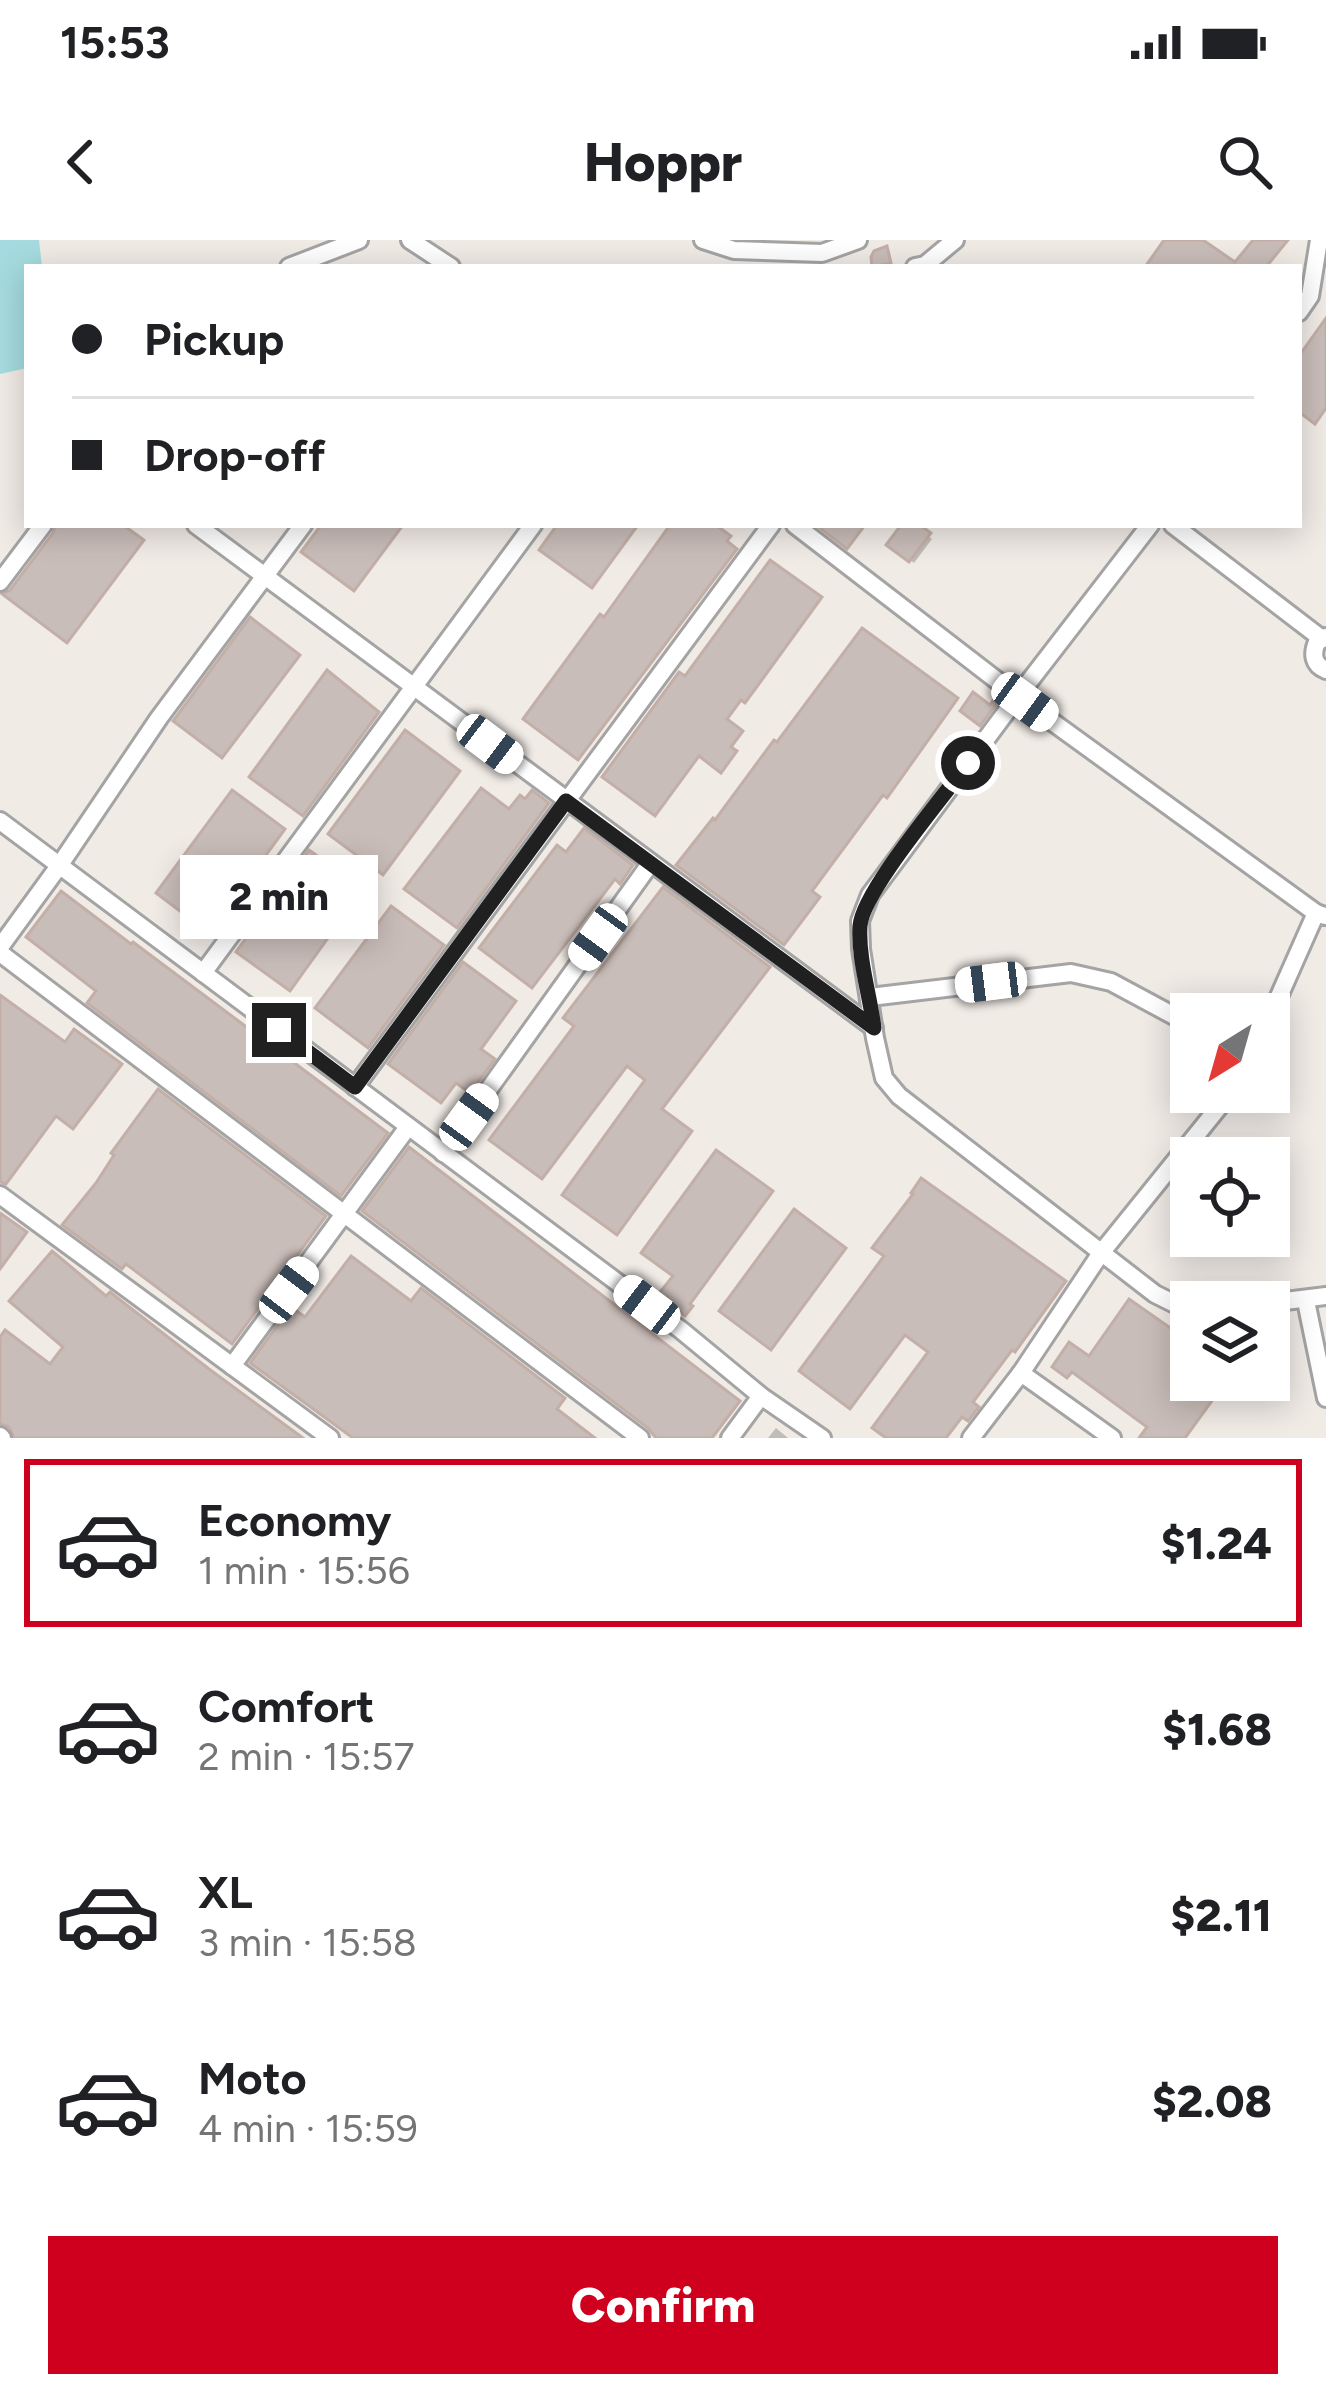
<!DOCTYPE html>
<html lang="en">
<head>
<meta charset="utf-8">
<style>
  body { margin:0; font-family:Figtree,sans-serif; background:#f2f2f2; color:#202124; height:100vh; display:flex; flex-direction:column; font-size:45px; white-space:nowrap }
  * { box-sizing:border-box; margin:0 }
  p { font-size:39px; color:#757577 }
  .icon { flex:none; width:66px; height:66px; fill:none; stroke:currentColor; stroke-width:2; stroke-linecap:round; stroke-linejoin:round }
  .map { position:relative; height:1198px; overflow:hidden }
  .details { display:flex; flex-direction:column; background:#fff; flex:1 }
  .details>* { flex:none }
  .hud { position:absolute; left:24px; top:24px; width:1278px; height:264px; border-radius:0px; box-shadow:0 6px 30px #0003; display:grid; align-content:center; height:264px; padding:0 48px; background:#fff }
  .needle { width:78px; rotate:217deg }
  .buttons { position:absolute; left:1170px; top:753px; display:grid; gap:24px }
  .buttons a { display:grid; place-items:center; width:120px; height:120px; border-radius:0px; background:#fff; box-shadow:0 6px 30px #0003; font-size:60px }
  .end { position:absolute; width:54px; height:54px; margin:-27px; border:15px solid #202020; background:#fff; box-shadow:0 0 0 6px #fff }
  .from { border-radius:50% }
  .bubble { position:absolute; height:84px; border-radius:0px; background:#fff; box-shadow:0 6px 30px #0003; font-size:39px; font-weight:800; line-height:84px; text-align:center }
  .car { position:absolute; width:36px; height:72px; margin:-36px -18px; border-radius:15px; box-shadow:0 0 9px 3px #0007; background:linear-gradient(#fff 24%,#345 0 40%,#fff 0 76%,#345 0 86%,#fff 0) }
  .hud b { display:flex; align-items:center; gap:42px; height:114px; font-size:45px }
  .hud b+b { border-top:3px solid #e0e0e0 }
  .hud i { width:30px; height:30px; background:#202124 }
  ul { padding:21px 0 0; list-style:none }
  li { display:flex; align-items:center; gap:36px; height:168px; margin:0 24px 18px; padding:0 24px; border:6px solid transparent; border-radius:0px }
  li div { flex:1 }
  li b { display:block; font-size:45px }
  li em { font-style:normal; font-weight:800 }
  li.current { border-color:#cf001e }
  li>.icon { width:108px; height:108px; stroke-width:1.5 }
  .action { display:flex; gap:24px; margin-top:auto; padding:24px 48px }
  .action a { flex:1; height:138px; border-radius:0px; background:#cf001e; color:#fff; font-size:48px; font-weight:800; line-height:138px; text-align:center }
  .status { display:flex; justify-content:space-between; align-items:center; height:84px; padding:0 60px; background:#fff; direction:ltr }
  .status svg { height:33px; fill:currentColor }
  header { display:flex; justify-content:space-between; align-items:center; height:156px; padding:0 48px; background:#fff; font-size:54px; font-weight:800 }
  .map>svg:first-child { display:block }
  .water { fill:#a5dbe0 }
  .shadow { fill:#0003 }
  .building { fill:#c9bdb9; stroke:#c3afa7; stroke-width:3 }
  .lines { fill:none; stroke-linecap:round; stroke-linejoin:round }
  .minor-casing { stroke:#a4a4a4; stroke-width:22 }
  .minor { stroke:#fff; stroke-width:16 }
  .route { stroke:#202020; stroke-width:15 }
</style>
</head>
<body>
<div class="status"><b>15:53</b><svg viewBox="0 0 49 12"><path d="M0 12V9h3v3zM5 12V6h3v6zM10 12V3h3v9zM15 12V0h3v12zM26 1h20v11H26zM47 4h2v5h-2z"/></svg></div>
<header><svg class="icon" aria-label="back" viewBox="0 0 24 24"><path d="M15 5l-7 7 7 7"/></svg>Hoppr<svg class="icon" aria-label="search" viewBox="0 0 24 24"><circle cx="10" cy="10" r="6"/><path d="M15 15l6 6"/></svg></header>
<div class="map">
<svg width="1326" height="1198" viewBox="0 0 1326 1198">
  <rect width="100%" height="100%" fill="#f1ebe6"/>
  <polygon class="water" points="0,0 39,0 42,27 27,27 27,128 0,134"/>
  <g class="shadow">
    <polygon points="904,285 915,285 932,299 914,323 890,305"/>
    <polygon points="776,1188 788,1198 768,1198"/>
  </g>
  <g class="building">
    <polygon points="1164,0 1203,0 1235,22 1253,0 1288,0 1266,27 1145,27"/>
    <polygon points="887,6 891,23 872,27 871,17 874,11"/>
    <polygon points="1326,78 1326,168 1315,184 1299,172 1299,116"/>
    <polygon points="56,285 123,285 144,300 67,403 2,354 10,350 53,293"/>
    <polygon points="321,285 403,285 354,351 301,312"/>
    <polygon points="557,285 638,285 592,348 539,310"/>
    <polygon points="670,285 716,285 731,296 727,301 737,309 578,520 523,479 600,374 604,377"/>
    <polygon points="816,285 865,285 847,309"/>
    <polygon points="901,285 920,285 931,293 909,322 886,305"/>
    <polygon points="770,320 822,357 745,463 741,460 727,479 743,491 731,507 737,511 721,533 699,516 655,576 602,537 679,432 685,436"/>
    <polygon points="250,377 300,415 222,518 173,481"/>
    <polygon points="862,388 958,458 887,558 883,555 812,651 820,657 784,705 676,625 713,578 715,580 774,500 777,502"/>
    <polygon points="327,430 379,472 303,576 249,537"/>
    <polygon points="973,452 990,465 996,456 1000,459 980,486 960,471"/>
    <polygon points="405,490 460,531 383,635 328,594"/>
    <polygon points="481,548 509,569 520,555 525,559 532,550 549,563 457,688 404,649"/>
    <polygon points="232,550 285,589 209,693 156,653"/>
    <polygon points="584,588 633,625 620,644 615,639 532,748 479,708 557,605 566,612"/>
    <polygon points="309,610 363,649 290,751 236,712"/>
    <polygon points="663,647 770,727 662,869 692,891 617,995 562,955 645,840 627,826 542,939 489,900 574,786 563,778"/>
    <polygon points="61,651 131,704 133,702 388,893 341,956 87,763 96,751 26,697"/>
    <polygon points="391,666 444,705 368,808 315,768"/>
    <polygon points="463,722 516,761 481,809 495,819 470,853 456,843 441,863 388,824"/>
    <polygon points="0,755 65,802 74,789 122,824 73,889 56,876 6,944 0,942"/>
    <polygon points="158,849 326,976 232,1104 126,1024 122,1029 62,985 96,943 114,915 111,913"/>
    <polygon points="409,907 740,1161 712,1198 656,1198 648,1188 362,971"/>
    <polygon points="716,910 773,951 690,1064 693,1066 685,1076 657,1056 673,1036 641,1013"/>
    <polygon points="921,938 1066,1041 1015,1112 1012,1110 973,1162 979,1167 968,1181 962,1177 946,1198 886,1198 872,1188 928,1112 905,1095 850,1169 799,1131 884,1016 872,1008 913,954 911,953"/>
    <polygon points="794,969 846,1008 771,1110 719,1071"/>
    <polygon points="0,973 27,992 0,1029"/>
    <polygon points="52,1011 106,1056 110,1052 209,1129 303,1198 14,1198 9,1187 0,1184 0,1097 5,1090 50,1124 63,1107 9,1061"/>
    <polygon points="351,1016 411,1061 421,1048 565,1158 557,1169 595,1198 353,1198 250,1123 291,1067 305,1077"/>
    <polygon points="1129,1059 1179,1094 1177,1098 1191,1108 1191,1140 1227,1140 1185,1198 1139,1198 1147,1187 1072,1132 1067,1138 1052,1127 1069,1102 1089,1116"/>
  </g>
  <g class="lines">
    <g class="minor-casing">
      <g id="minor">
        <polyline points="410,0 451,27"/>
        <polyline points="703,0 734,10 822,13 858,0"/>
        <polyline points="289,27 359,0"/>
        <polyline points="915,27 925,25 955,0"/>
        <polyline points="1299,72 1310,56 1319,0"/>
        <polyline points="196,285 874,788"/>
        <polyline points="795,285 1025,462 1316,673 1325,676"/>
        <polyline points="1150,285 1018,456 870,655 860,681 861,709 875,798 884,838 899,856 1155,1054 1181,1067 1191,1067"/>
        <polyline points="1173,285 1322,399"/>
        <polyline points="0,342 43,285"/>
        <path d="M1326,397l-9,5c-5,12 -4,23 9,28"/>
        <polyline points="0,581 681,1090 761,1156 822,1198"/>
        <polyline points="0,707 59,626 159,478 303,285"/>
        <polyline points="0,713 640,1198"/>
        <polyline points="203,733 533,285"/>
        <polyline points="870,757 1071,733 1111,742 1191,785"/>
        <polyline points="1269,779 1316,673"/>
        <polyline points="355,847 771,285"/>
        <polyline points="443,913 650,624"/>
        <polyline points="0,955 330,1198"/>
        <polyline points="1306,1061 1326,1158"/>
        <polyline points="1269,1063 1326,1056"/>
        <polyline points="232,1126 408,887"/>
        <polyline points="1021,1133 1112,1198"/>
        <polyline points="0,1196 2,1198"/>
        <polyline points="730,1198 761,1156"/>
        <polyline points="971,1198 1021,1133 1101,1013 1231,852"/>
      </g>
    </g>
    <use href="#minor" class="minor"/>
  </g>
  <g class="lines">
    <path class="route" d="M279,790l76,57 211,-286 308,227c-4,-33 -16,-69 -14,-102 2,-34 85,-131 108,-163"/>
  </g>
</svg>
<div class="buttons">
<a><svg class="needle" viewBox="-14 -14 28 28"><path d="M0-13l5 13h-10z" fill="#e53935"/><path d="M0 13l5-13h-10z" fill="#757577"/></svg></a>
<a><svg class="icon" aria-label="locate" viewBox="0 0 24 24"><circle cx="12" cy="12" r="6"/><path d="M12 2v4M12 18v4M2 12h4M18 12h4"/></svg></a>
<a><svg class="icon" aria-label="layers" viewBox="0 0 24 24"><path d="M12 4l9 5-9 5-9-5zM3 14l9 5 9-5"/></svg></a>
</div>
<i class="end from" style="left:968px;top:523px"></i>
<i class="end" style="left:279px;top:790px"></i>
<div class="bubble" style="left:180px;top:615px;width:198px">2 min</div>
<i class="car" style="left:1025px;top:462px;rotate:126deg"></i>
<i class="car" style="left:490px;top:504px;rotate:127deg"></i>
<i class="car" style="left:598px;top:697px;rotate:216deg"></i>
<i class="car" style="left:991px;top:742px;rotate:263deg"></i>
<i class="car" style="left:469px;top:877px;rotate:36deg"></i>
<i class="car" style="left:289px;top:1050px;rotate:37deg"></i>
<i class="car" style="left:647px;top:1065px;rotate:307deg"></i>
<div class="hud">
<b><i class="from"></i>Pickup</b>
<b><i></i>Drop-off</b>
</div>
</div>
<section class="details">
<ul>
<li class="current"><svg class="icon" aria-label="car" viewBox="0 0 24 24"><path d="M5 17H2v-5l4-1 3-4h7l3 4 3 1v5h-3M9 17h6M6 11h13"/><circle cx="7" cy="17" r="2"/><circle cx="17" cy="17" r="2"/></svg><div><b>Economy</b><p>1 min · 15:56</p></div><em>$1.24</em></li>
<li><svg class="icon" aria-label="car" viewBox="0 0 24 24"><path d="M5 17H2v-5l4-1 3-4h7l3 4 3 1v5h-3M9 17h6M6 11h13"/><circle cx="7" cy="17" r="2"/><circle cx="17" cy="17" r="2"/></svg><div><b>Comfort</b><p>2 min · 15:57</p></div><em>$1.68</em></li>
<li><svg class="icon" aria-label="car" viewBox="0 0 24 24"><path d="M5 17H2v-5l4-1 3-4h7l3 4 3 1v5h-3M9 17h6M6 11h13"/><circle cx="7" cy="17" r="2"/><circle cx="17" cy="17" r="2"/></svg><div><b>XL</b><p>3 min · 15:58</p></div><em>$2.11</em></li>
<li><svg class="icon" aria-label="car" viewBox="0 0 24 24"><path d="M5 17H2v-5l4-1 3-4h7l3 4 3 1v5h-3M9 17h6M6 11h13"/><circle cx="7" cy="17" r="2"/><circle cx="17" cy="17" r="2"/></svg><div><b>Moto</b><p>4 min · 15:59</p></div><em>$2.08</em></li>
</ul>
<div class="action"><a>Confirm</a></div>
</section>
</body>
</html>
